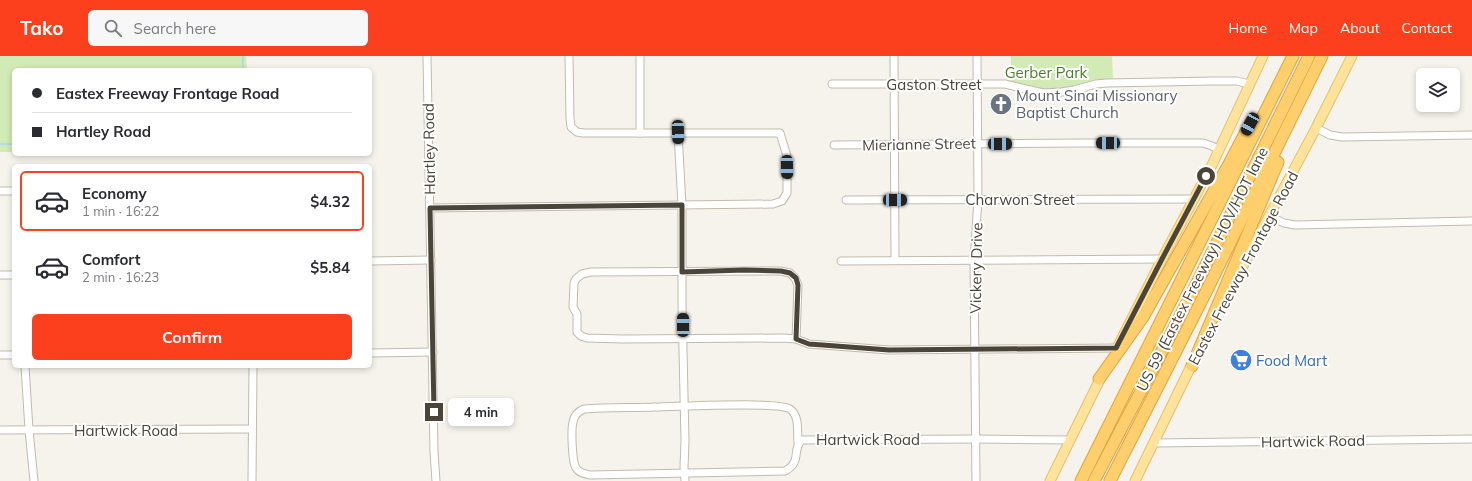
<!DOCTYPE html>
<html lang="en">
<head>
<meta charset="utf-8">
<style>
  body { margin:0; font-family:Mulish,sans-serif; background:#f7f7f7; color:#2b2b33; height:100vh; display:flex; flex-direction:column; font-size:15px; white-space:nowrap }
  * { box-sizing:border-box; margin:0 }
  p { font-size:13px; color:#7c7c81 }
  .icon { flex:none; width:22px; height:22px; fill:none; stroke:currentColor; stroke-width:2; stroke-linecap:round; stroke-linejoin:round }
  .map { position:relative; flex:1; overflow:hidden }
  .details { position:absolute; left:12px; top:108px; width:360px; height:204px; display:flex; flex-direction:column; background:#fff; border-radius:6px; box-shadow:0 2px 6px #0003 }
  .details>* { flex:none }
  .banner { position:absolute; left:12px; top:12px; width:360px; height:88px; border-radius:6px; box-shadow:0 2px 6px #0003; display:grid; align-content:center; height:88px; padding:0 20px; background:#fff }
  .controls { position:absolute; left:1416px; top:12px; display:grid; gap:8px }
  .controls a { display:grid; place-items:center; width:44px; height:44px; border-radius:6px; background:#fff; box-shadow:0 2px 6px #0003; font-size:20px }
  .end { position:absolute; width:18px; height:18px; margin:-9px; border:5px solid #4b4439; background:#fff; box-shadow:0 0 0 2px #fff }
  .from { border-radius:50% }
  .bubble { position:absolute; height:28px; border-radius:6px; background:#fff; box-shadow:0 2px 6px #0003; font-size:13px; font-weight:700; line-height:28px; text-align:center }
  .car { position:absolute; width:12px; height:24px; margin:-12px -6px; border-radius:5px; box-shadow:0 0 3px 1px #0007; background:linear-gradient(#222 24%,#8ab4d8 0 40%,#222 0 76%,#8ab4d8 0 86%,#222 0) }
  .banner b { display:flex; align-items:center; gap:14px; height:38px; font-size:15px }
  .banner b+b { border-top:1px solid #e1e1e2 }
  .banner i { width:10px; height:10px; background:#2b2b33 }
  ul { padding:7px 0 0; list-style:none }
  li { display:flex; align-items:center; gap:12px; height:60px; margin:0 8px 6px; padding:0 12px; border:2px solid transparent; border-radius:6px }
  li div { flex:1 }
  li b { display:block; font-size:15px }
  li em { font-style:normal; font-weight:700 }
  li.current { border-color:#fc3f1d }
  li>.icon { width:36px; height:36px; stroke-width:1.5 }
  .cta { display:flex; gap:8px; margin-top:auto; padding:8px 20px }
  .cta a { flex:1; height:46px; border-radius:6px; background:#fc3f1d; color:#fff; font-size:16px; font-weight:700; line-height:46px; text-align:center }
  header { display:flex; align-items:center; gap:24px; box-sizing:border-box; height:56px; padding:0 20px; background:#fc3f1d; color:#fff }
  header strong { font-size:19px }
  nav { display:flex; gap:22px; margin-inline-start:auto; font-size:14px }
  .search { width:280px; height:36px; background:#f7f7f7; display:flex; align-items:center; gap:10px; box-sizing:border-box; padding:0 14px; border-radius:6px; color:#7c7c81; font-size:15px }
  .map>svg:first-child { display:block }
  .green { fill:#d2eab5 }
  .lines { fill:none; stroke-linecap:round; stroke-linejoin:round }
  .stream { stroke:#a9d4f2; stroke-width:1.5 }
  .minor-casing { stroke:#c2bbae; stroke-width:9 }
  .major-casing { stroke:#e6c16a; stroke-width:11 }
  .highway-casing { stroke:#e0a43c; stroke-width:13 }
  .minor { stroke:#fff; stroke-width:7 }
  .major { stroke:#ffe39c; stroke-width:9 }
  .highway { stroke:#ffcf6e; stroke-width:11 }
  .route { stroke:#4b4439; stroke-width:5 }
  .labels { text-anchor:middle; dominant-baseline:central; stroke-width:4; stroke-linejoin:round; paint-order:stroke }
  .park-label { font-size:15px; fill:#4a7f2a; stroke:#fff }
  .street-label { font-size:15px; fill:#4b4439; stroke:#fff }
  .worship-label { font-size:15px; fill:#5b616d; stroke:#fff; text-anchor:start }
  .shop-label { font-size:15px; fill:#366cbe; stroke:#fff; text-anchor:start }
</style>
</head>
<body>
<header>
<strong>Tako</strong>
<div class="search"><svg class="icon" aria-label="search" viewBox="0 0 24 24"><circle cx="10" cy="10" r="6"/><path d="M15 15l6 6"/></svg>Search here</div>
<nav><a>Home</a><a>Map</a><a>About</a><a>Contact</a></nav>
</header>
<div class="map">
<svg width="1472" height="425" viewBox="0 0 1472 425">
  <rect width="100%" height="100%" fill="#f6f3ec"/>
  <g class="green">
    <polygon points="0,0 246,0 247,14 14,14 14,96 0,96"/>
    <path d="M1011,0h101l1,23c-18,1 -33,7 -50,10 -18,3 -35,-3 -52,-7z"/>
  </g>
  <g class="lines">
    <g class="stream">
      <polyline points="243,0 243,14"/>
      <polyline points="0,88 14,88"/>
    </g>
    <g class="minor-casing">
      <g id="minor">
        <polyline points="427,0 434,396 436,425"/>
        <polyline points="640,0 640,77"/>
        <polyline points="894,0 895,204"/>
        <polyline points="832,28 1005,28 1043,37 1061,36 1074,34 1096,28 1107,27 1212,25 1237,25 1249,28"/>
        <polyline points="1316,72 1330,79 1342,81 1472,79"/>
        <polyline points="678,77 682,149 682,248 685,385 684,411 685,425"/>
        <polyline points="834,89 1082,87 1203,87 1212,90 1219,94"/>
        <polyline points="0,135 14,135"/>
        <polyline points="846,144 1195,143"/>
        <polyline points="430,152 773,148 782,145 787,137 787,100 780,77 583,77 577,76 571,71 570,62 569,0"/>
        <polyline points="1269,160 1284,167 1295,169 1472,165"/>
        <polyline points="370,205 431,204"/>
        <polyline points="841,205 1162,203"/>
        <polyline points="0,219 14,219"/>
        <polyline points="796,283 798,229 795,222 790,217 781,215 591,216 582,218 576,223 574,227 573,251 577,258 577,276 581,280 587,282 623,283 783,282 796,283 809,288 889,294 1116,292"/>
        <polyline points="370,297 433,296"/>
        <polyline points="0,299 14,299"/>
        <polyline points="25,310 29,374 34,425"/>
        <polyline points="0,374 252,373"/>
        <polyline points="1155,387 1472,383"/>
        <path d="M798,388c-1,-12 2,-28 -8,-35 -11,-8 -115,-2 -135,-2 -23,1 -47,0 -71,2 -5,2 -10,6 -11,13 -2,8 -1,40 3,46 3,5 9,6 14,7l195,-4c18,-10 6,-21 17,-31l173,-1 95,1"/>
        <polyline points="252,425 253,310"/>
        <polyline points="976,425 974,204 978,143 977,0"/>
      </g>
    </g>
    <g class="major-casing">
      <g id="major">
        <polyline points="1222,250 1269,160 1316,72 1352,0"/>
        <polyline points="1118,290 1162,203 1212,109 1263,0"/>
        <polyline points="1050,425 1103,317"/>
        <polyline points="1135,425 1194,304"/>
      </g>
    </g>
    <g class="highway-casing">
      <g id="highway">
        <polyline points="1192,310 1278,106"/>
        <polyline points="1099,323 1143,261 1228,110 1251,66"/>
        <polyline points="1081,425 1293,0"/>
        <polyline points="1094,425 1191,239 1309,0"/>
        <polyline points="1110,425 1206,236 1322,0"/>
      </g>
    </g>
    <use href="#minor" class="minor"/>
    <use href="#major" class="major"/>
    <use href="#highway" class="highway"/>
  </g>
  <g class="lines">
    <polyline class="route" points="434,356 430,152 682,149 682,216 744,214 781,215 790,217 796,222 798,229 796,283 809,288 889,294 1116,292 1162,203 1206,120"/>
  </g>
  <defs>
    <g id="church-disc" transform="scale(1.15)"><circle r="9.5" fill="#6b7280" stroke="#fff"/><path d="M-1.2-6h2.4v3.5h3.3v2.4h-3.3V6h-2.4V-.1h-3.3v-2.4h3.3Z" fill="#fff"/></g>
    <g id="supermarket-disc" transform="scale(1.15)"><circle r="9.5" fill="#3f7fe0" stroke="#fff"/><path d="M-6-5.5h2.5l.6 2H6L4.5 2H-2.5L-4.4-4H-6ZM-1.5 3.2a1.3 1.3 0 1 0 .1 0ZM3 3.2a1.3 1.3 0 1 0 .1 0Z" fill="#fff"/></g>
  </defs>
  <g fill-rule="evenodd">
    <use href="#church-disc" x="1001" y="48"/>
    <use href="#supermarket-disc" x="1241" y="304"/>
  </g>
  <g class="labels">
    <g class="park-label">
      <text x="1046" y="16">Gerber Park</text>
    </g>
    <g class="street-label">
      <text x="934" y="28">Gaston Street</text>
      <text transform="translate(919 88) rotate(-1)">Mierianne Street</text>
      <text transform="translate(429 93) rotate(-91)">Hartley Road</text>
      <text x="1020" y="143">Charwon Street</text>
      <text transform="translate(976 212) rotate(-89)">Vickery Drive</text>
      <text transform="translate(1243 212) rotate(-62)">Eastex Freeway Frontage Road</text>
      <text transform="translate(1202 213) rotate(-63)">US 59 (Eastex Freeway) HOV/HOT lane</text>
      <text x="126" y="374">Hartwick Road</text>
      <text x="868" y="383">Hartwick Road</text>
      <text transform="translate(1313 385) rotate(-1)">Hartwick Road</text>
    </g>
    <g class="worship-label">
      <text x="1016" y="39">Mount Sinai Missionary<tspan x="1016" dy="17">Baptist Church</tspan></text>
    </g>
    <g class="shop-label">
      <text x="1256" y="304">Food Mart</text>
    </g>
  </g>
</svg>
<div class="controls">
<a><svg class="icon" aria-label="layers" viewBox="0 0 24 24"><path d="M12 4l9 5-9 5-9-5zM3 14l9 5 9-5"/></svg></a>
</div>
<i class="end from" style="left:1206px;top:120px"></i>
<i class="end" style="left:434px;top:356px"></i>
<div class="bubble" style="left:448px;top:342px;width:66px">4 min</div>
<i class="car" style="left:1250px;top:68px;rotate:208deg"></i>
<i class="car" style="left:678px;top:76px;rotate:178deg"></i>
<i class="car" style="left:1108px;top:87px;rotate:270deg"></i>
<i class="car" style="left:1000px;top:88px;rotate:90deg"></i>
<i class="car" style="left:787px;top:111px;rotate:179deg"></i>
<i class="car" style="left:895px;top:144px;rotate:90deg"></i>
<i class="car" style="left:683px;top:269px;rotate:0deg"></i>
<div class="banner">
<b><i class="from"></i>Eastex Freeway Frontage Road</b>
<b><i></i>Hartley Road</b>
</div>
<section class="details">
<ul>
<li class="current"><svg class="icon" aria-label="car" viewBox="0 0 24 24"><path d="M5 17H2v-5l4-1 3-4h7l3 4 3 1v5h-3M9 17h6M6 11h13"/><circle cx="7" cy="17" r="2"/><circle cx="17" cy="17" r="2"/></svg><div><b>Economy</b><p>1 min · 16:22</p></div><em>$4.32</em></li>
<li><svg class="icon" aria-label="car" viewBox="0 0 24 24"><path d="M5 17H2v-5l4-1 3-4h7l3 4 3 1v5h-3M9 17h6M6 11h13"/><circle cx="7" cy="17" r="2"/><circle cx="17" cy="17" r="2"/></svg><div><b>Comfort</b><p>2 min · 16:23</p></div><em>$5.84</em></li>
</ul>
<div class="cta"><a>Confirm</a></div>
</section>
</div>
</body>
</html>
